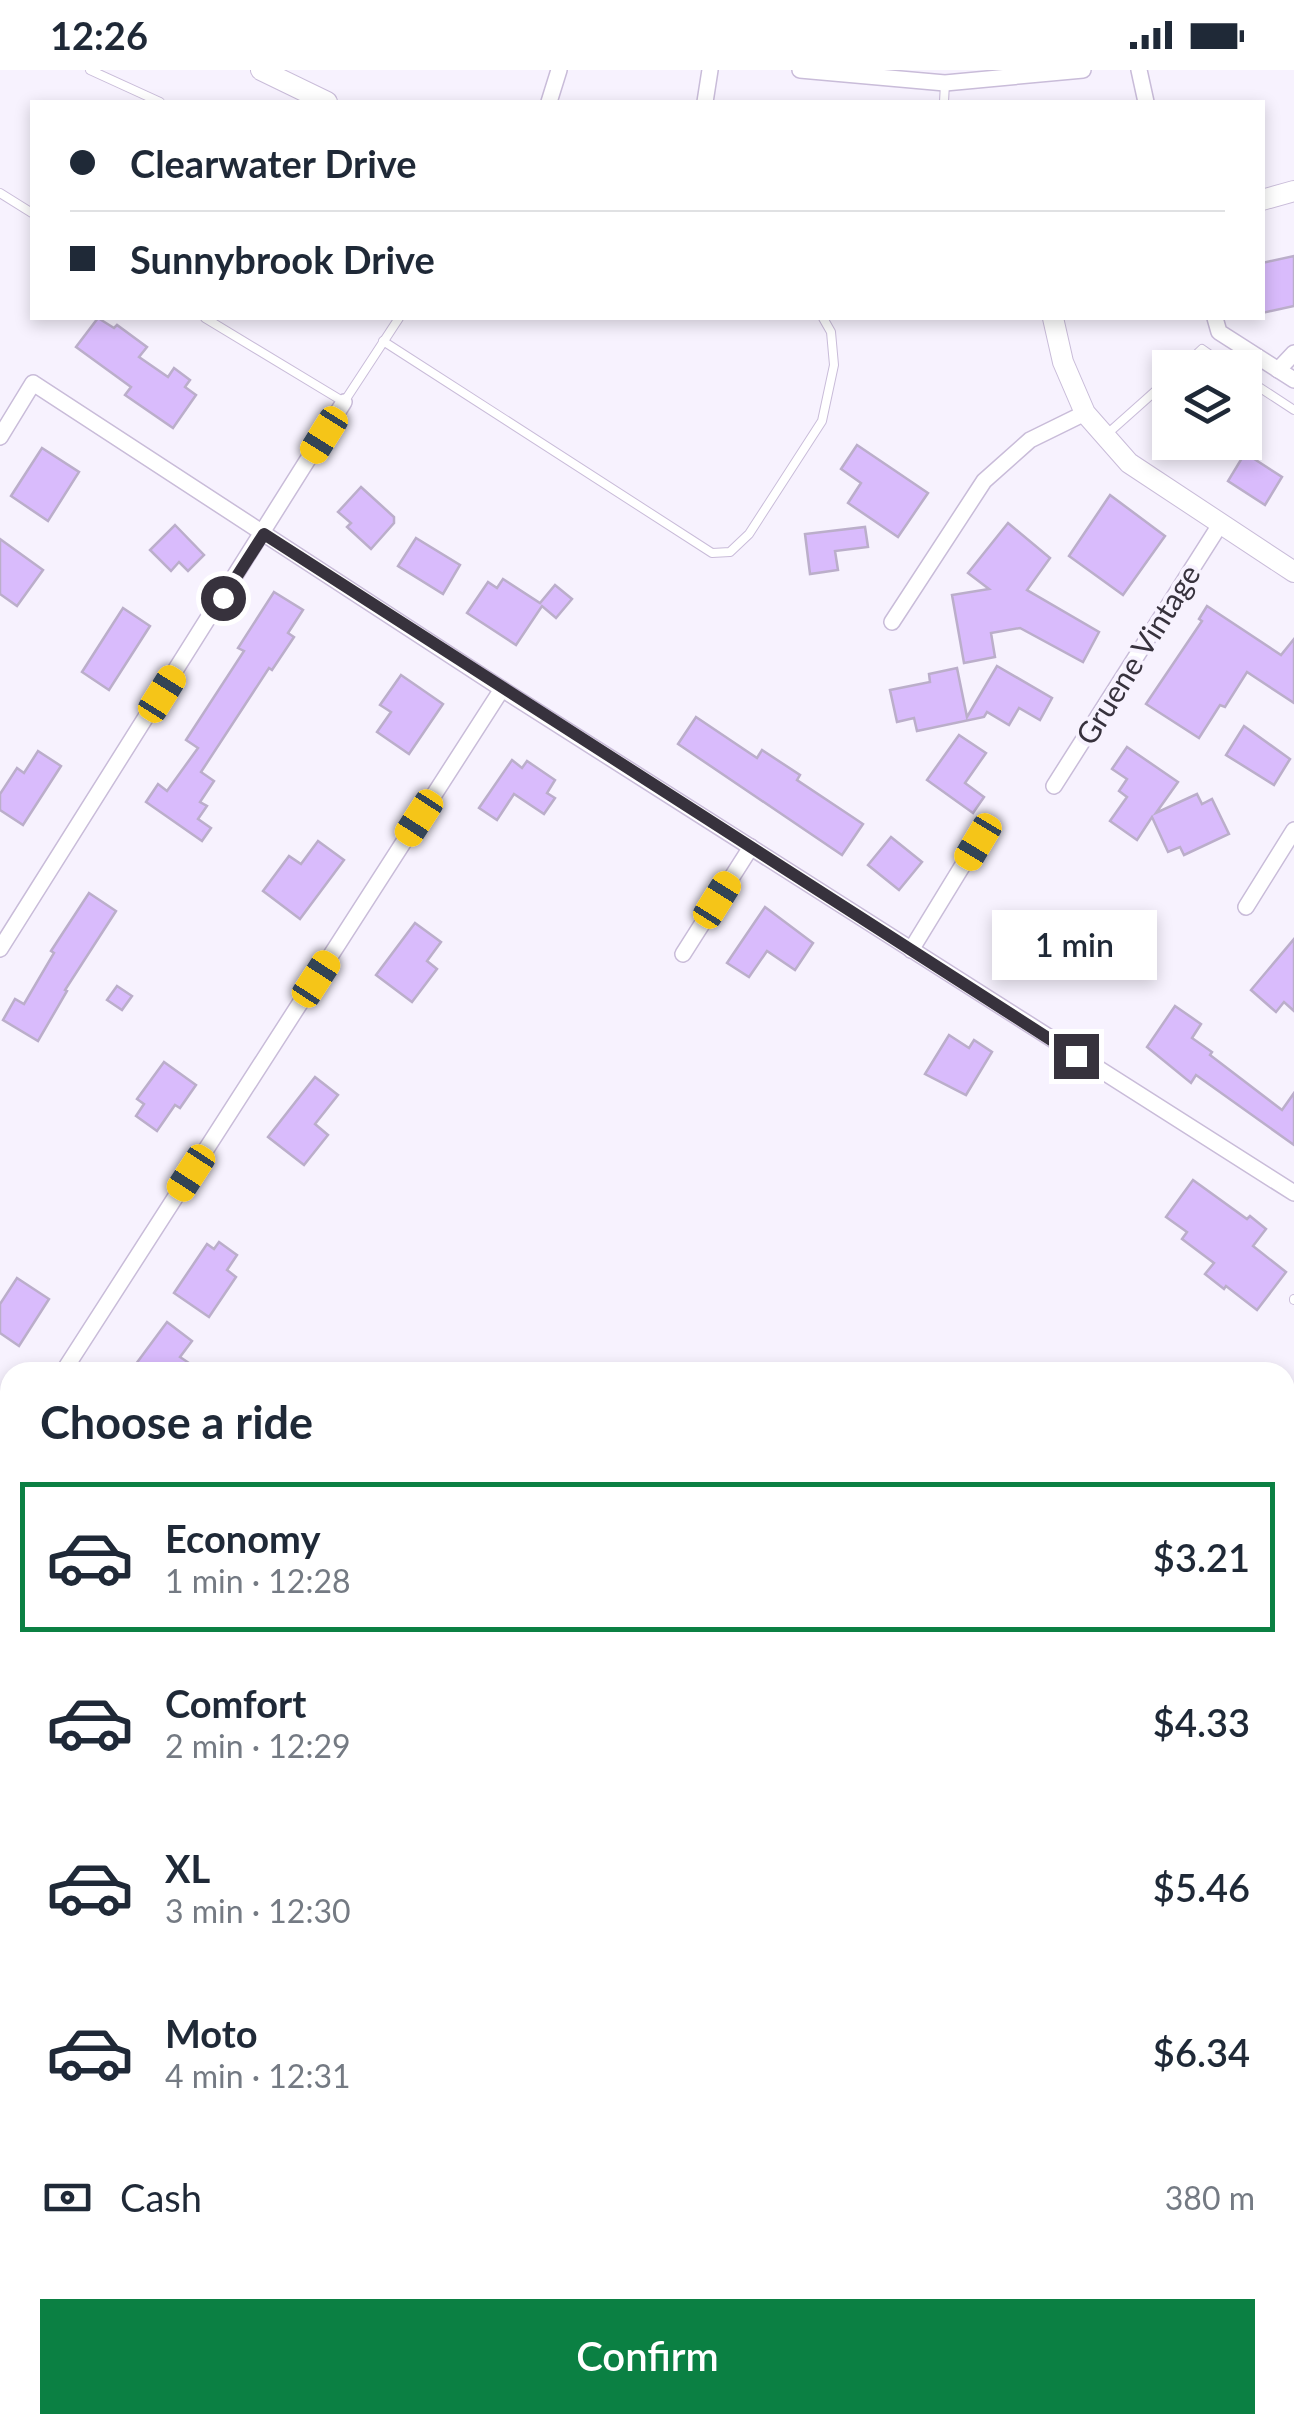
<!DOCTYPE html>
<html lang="en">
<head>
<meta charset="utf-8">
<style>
  body { margin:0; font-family:Lato,sans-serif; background:#f6f6f7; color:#1f2937; height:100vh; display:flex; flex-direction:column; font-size:38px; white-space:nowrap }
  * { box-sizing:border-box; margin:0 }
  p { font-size:32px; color:#747a83 }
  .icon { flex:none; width:55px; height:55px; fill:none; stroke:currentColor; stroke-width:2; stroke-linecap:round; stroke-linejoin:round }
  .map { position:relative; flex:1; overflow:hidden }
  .details { position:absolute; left:0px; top:1292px; width:1295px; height:1072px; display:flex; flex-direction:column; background:#fff; border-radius:30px 30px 0 0; box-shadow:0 5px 15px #0003 }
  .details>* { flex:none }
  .guide { position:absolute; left:30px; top:30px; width:1235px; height:220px; border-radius:0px; box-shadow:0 5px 15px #0003; display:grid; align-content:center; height:220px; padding:0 40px; background:#fff }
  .buttons { position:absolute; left:1152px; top:280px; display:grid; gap:20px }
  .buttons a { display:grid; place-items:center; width:110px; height:110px; border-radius:0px; background:#fff; box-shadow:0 5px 15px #0003; font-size:50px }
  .end { position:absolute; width:45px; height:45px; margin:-22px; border:12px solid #37323d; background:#fff; box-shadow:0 0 0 5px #fff }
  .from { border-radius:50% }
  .bubble { position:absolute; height:70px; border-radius:0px; background:#fff; box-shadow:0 5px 15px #0003; font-size:32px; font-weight:600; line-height:70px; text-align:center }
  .car { position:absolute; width:30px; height:60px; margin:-30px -15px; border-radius:12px; box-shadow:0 0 8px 2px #0007; background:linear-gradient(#f5c518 24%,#345 0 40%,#f5c518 0 76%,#345 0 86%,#f5c518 0) }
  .guide b { display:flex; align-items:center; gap:35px; height:95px; font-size:38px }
  .guide b+b { border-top:2px solid #e0e1e3 }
  .guide i { width:25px; height:25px; background:#1f2937 }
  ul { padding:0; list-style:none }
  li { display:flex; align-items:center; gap:30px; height:150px; margin:0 20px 15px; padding:0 20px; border:5px solid transparent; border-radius:0px }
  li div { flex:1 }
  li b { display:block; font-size:38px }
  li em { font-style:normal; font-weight:600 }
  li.on { border-color:#0b8043 }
  li>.icon { width:90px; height:90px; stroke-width:1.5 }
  h2 { padding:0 40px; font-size:45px; line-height:120px }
  .pay { display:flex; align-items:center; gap:25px; height:110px; padding:0 40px; font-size:38px }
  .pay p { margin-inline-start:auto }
  .button { display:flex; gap:20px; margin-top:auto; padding:20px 40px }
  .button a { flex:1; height:115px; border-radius:0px; background:#0b8043; color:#fff; font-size:40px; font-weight:600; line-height:115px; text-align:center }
  .status { display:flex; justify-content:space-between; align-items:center; height:70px; padding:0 50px; background:#fff; direction:ltr }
  .status svg { height:28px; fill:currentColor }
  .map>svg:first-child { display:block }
  .water { fill:#cba5f5; stroke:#9f82be; stroke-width:2.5 }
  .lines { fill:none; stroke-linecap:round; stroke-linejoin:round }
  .river { stroke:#cba5f5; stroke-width:32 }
  .building { fill:#d9bbfc; stroke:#bbaeca; stroke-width:2.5 }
  .lane-casing { stroke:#c9bcd9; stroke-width:10 }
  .street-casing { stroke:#c9bcd9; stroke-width:18 }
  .secondary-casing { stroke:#c9bcd9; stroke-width:22 }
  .lane { stroke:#fff; stroke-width:8 }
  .street { stroke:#fff; stroke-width:15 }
  .secondary { stroke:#fff; stroke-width:20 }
  .route { stroke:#37323d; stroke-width:12 }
  .labels { text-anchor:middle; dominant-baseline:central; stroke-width:8; stroke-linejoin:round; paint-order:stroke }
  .street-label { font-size:30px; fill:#37323d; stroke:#f7f2fe }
</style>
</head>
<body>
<div class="status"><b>12:26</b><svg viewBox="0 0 49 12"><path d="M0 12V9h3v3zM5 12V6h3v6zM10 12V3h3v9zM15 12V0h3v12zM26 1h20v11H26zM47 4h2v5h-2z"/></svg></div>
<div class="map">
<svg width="1294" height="2364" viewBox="0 0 1294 2364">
  <rect width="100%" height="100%" fill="#f7f2fe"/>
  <g class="water">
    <polygon points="1294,2122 1294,2195 1285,2217 1285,2134"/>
    <polygon points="1166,2355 1261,2355 1256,2364 1167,2364"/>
  </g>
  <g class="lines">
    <g class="river">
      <polyline points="0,1995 10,1993"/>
      <polyline points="365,2355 371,2364"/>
    </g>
  </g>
  <g class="building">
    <polygon points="1294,186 1294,236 1262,243 1262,193"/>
    <polygon points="98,248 114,258 117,255 147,277 139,287 168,307 174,298 190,310 185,317 196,325 173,358 125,325 131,317 76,277"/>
    <polygon points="857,375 928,423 898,467 848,433 861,413 841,399"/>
    <polygon points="42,378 79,402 48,451 11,426"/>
    <polygon points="1245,383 1282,407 1265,435 1228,411"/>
    <polygon points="361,417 394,447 394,453 371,479 347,457 351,453 338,442"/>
    <polygon points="1110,425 1165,466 1123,525 1069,486"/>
    <polygon points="1008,453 1050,488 1027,520 1099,562 1083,592 1020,558 991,563 995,587 964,593 952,525 989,519 968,503"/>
    <polygon points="175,455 204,485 188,501 179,492 171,501 150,480"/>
    <polygon points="865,457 868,477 835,481 838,500 810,504 805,464"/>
    <polygon points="416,468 460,495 443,524 398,496"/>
    <polygon points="0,469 43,500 17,536 0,524"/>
    <polygon points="503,509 540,533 555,515 572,529 556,548 542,536 516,575 467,543 488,512 497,518"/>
    <polygon points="274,522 303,540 288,563 294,567 272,600 269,598 201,702 214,711 200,732 207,736 198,749 211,758 202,771 146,732 158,714 167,721 198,678 186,670 244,581 238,578"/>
    <polygon points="1207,536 1281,585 1294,569 1294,633 1247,602 1225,637 1220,635 1199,668 1146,634 1202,551 1199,549"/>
    <polygon points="123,538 150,556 109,620 82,602"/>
    <polygon points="997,596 1052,628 1040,650 1019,638 1009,655 987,642 984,647 917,661 914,648 897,652 890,620 930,612 929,604 957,598 967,647"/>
    <polygon points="401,605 443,634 409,684 377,662 391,642 380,635"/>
    <polygon points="696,647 757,688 762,680 800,705 797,710 863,754 842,785 678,674"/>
    <polygon points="1244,656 1290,689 1274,715 1226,685"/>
    <polygon points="959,665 986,683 965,713 984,727 973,743 927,710"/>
    <polygon points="1127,677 1178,712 1156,743 1197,724 1202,734 1212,729 1229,764 1184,785 1180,777 1168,782 1152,747 1137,770 1110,751 1127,727 1119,721 1127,709 1112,699"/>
    <polygon points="38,681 61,696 23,755 0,740 0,724 17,698 24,703"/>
    <polygon points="512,690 522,698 527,691 555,710 547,723 555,728 544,744 514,724 497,750 479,738"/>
    <polygon points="891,767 922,792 899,820 868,795"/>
    <polygon points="318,771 344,790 300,849 263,821 289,786 301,794"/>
    <polygon points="89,823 116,841 65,920 67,921 38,971 3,950 15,929 24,934 54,883 51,881"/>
    <polygon points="765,837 813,873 795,900 767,881 749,907 727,893"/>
    <polygon points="415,853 441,872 427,891 437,899 412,932 376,905"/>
    <polygon points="1294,869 1294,941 1284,932 1276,942 1251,920"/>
    <polygon points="117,916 132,926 122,940 107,930"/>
    <polygon points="1175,936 1201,954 1192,968 1212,982 1210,985 1282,1040 1294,1023 1294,1075 1196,1005 1191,1013 1147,977"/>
    <polygon points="949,965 969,978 974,970 992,982 966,1025 925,1004"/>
    <polygon points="164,992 196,1015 180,1038 175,1035 157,1061 136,1046 144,1034 137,1029"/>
    <polygon points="315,1007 338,1025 315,1054 328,1065 304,1095 268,1067"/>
    <polygon points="1193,1110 1247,1149 1250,1146 1266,1159 1253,1176 1286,1202 1257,1240 1226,1216 1224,1219 1205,1204 1214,1193 1182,1169 1187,1162 1166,1147"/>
    <polygon points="219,1172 237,1185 227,1200 236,1207 209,1247 174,1223 207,1174 214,1179"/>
    <polygon points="17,1208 49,1229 19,1276 0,1263 0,1234"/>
    <polygon points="167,1252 192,1271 180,1287 189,1293 183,1302 130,1302"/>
  </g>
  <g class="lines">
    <g class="lane-casing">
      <g id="lane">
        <polyline points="90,0 160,32"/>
        <polyline points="944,32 945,13"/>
        <polyline points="0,123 32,143"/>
        <polyline points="205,248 344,332 399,248"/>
        <polyline points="383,271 712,483 730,482 749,464 822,351 834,295 831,262 823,248"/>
        <polyline points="1182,298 1202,279 1229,298"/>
        <polyline points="1245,308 1294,340"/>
        <polyline points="1106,365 1170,308"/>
        <polyline points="1294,1229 1294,1230"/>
        <polyline points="1285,1463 1294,1468"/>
        <polyline points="1285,1607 1294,1613"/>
        <polyline points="1285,1651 1294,1660"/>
        <polyline points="1285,1750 1294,1735"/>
        <polyline points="1285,1832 1294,1835"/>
        <polyline points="1285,1886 1294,1872"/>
      </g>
    </g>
    <g class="street-casing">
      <g id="street">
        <polyline points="800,0 945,13 1083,0"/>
        <polyline points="1139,0 1146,32"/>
        <polyline points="549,32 559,0"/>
        <polyline points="705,32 710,0"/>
        <polyline points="1215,248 1219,262 1294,310"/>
        <polyline points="1278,300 1294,283"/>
        <polyline points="0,367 33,313 502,619 1294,1123"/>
        <polyline points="892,552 984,411 1030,370 1085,343"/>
        <polyline points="1054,716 1221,453"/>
        <polyline points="1246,837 1294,760"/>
        <polyline points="0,879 344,332"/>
        <polyline points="911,880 977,772"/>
        <polyline points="683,884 751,777"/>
        <polyline points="63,1302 502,619"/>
        <polyline points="0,1496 10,1403"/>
        <polyline points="0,2184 10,2185"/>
        <polyline points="160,2355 161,2364"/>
      </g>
    </g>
    <g class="secondary-casing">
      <g id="secondary">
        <polyline points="261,0 327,32"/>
        <polyline points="1262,130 1294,121"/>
        <polyline points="1053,248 1063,292 1085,343 1129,393 1294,502"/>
        <polyline points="1285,1439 1294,1429"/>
        <polyline points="0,1581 10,1582"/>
        <polyline points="1285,2320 1294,2320"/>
      </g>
    </g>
    <use href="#lane" class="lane"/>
    <use href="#street" class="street"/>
    <use href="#secondary" class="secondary"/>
  </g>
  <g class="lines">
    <polyline class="route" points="223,528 264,464 1076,986"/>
  </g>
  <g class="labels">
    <g class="street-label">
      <text transform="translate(1137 584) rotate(-58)">Gruene Vintage</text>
    </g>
  </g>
</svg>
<div class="buttons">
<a><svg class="icon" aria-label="layers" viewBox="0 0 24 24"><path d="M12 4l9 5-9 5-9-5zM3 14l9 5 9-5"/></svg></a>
</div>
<i class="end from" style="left:223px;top:528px"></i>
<i class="end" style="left:1076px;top:986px"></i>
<div class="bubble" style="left:992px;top:840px;width:165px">1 min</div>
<i class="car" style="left:324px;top:365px;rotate:212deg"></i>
<i class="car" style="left:162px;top:624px;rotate:32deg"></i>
<i class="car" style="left:419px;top:748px;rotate:213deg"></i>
<i class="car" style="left:978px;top:772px;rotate:211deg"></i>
<i class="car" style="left:717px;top:830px;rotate:32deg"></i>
<i class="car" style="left:316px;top:909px;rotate:33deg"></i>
<i class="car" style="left:191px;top:1103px;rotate:213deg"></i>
<div class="guide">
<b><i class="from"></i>Clearwater Drive</b>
<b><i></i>Sunnybrook Drive</b>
</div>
<section class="details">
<h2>Choose a ride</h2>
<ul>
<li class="on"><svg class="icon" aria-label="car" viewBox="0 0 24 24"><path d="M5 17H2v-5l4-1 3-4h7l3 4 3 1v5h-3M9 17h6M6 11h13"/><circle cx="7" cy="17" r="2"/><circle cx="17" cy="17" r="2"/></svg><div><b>Economy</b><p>1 min · 12:28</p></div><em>$3.21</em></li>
<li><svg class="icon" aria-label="car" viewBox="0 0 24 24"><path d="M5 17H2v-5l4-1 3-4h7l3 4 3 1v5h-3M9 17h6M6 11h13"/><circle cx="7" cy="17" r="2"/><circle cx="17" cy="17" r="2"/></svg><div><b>Comfort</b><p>2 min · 12:29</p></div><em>$4.33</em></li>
<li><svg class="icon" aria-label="car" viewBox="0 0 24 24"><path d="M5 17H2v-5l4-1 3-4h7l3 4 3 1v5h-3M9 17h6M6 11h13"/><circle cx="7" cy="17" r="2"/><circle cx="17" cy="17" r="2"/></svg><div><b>XL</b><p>3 min · 12:30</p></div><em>$5.46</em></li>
<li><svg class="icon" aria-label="car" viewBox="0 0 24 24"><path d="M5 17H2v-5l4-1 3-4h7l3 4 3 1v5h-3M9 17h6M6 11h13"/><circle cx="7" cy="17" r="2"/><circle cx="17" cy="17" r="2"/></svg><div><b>Moto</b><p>4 min · 12:31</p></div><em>$6.34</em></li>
</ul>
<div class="pay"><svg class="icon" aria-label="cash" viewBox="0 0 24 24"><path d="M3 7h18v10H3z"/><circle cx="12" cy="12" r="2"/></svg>Cash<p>380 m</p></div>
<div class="button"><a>Confirm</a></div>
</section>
</div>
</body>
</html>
